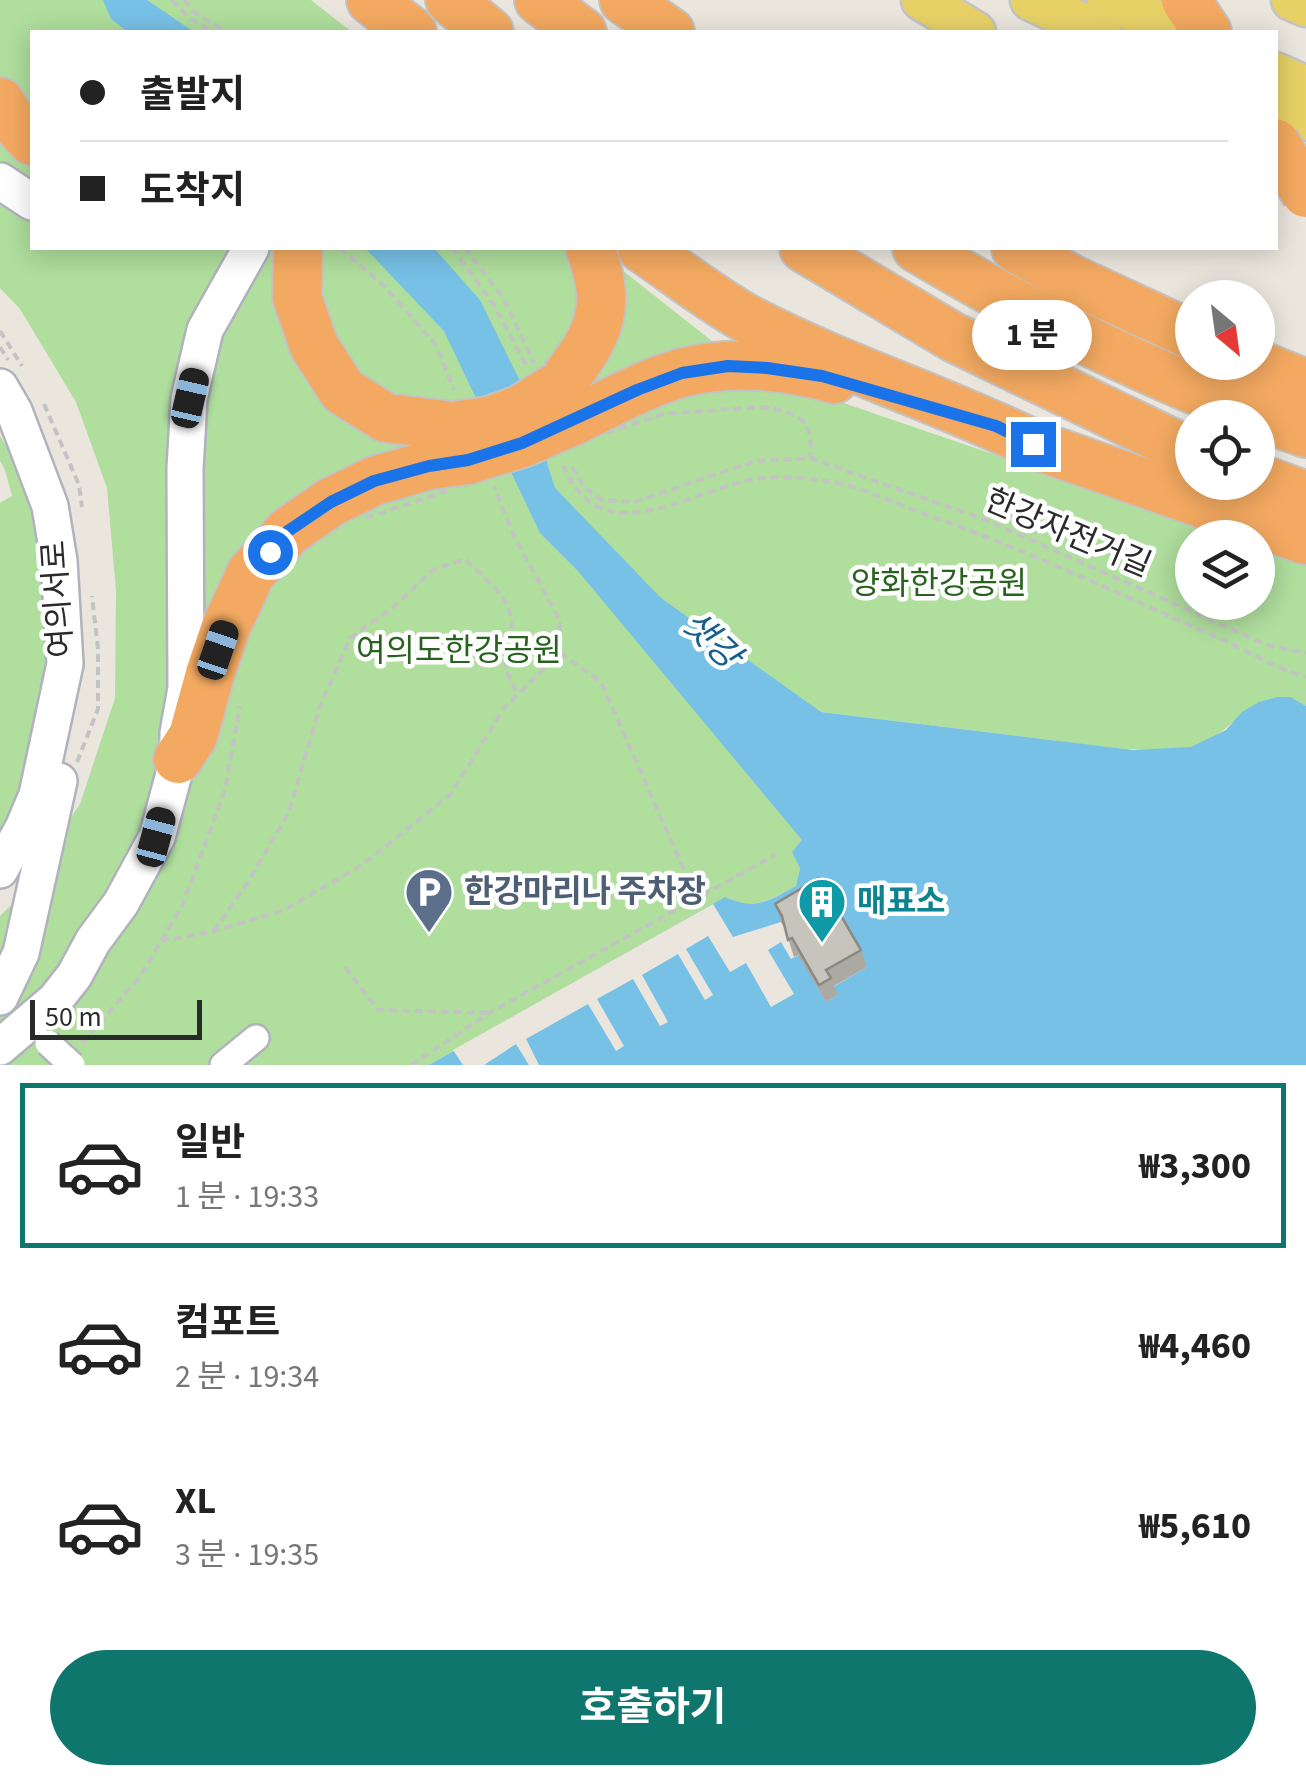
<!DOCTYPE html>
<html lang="ko">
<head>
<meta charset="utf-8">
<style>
  body { margin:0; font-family:"Source Sans 3","Noto Sans KR",sans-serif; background:#f2f2f2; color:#222; height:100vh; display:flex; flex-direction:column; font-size:38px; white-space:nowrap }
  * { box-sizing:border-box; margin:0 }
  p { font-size:32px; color:#767676 }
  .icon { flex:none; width:55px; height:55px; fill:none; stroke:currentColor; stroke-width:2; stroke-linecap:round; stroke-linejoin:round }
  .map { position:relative; height:1065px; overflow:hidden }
  .drawer { display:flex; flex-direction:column; background:#fff; flex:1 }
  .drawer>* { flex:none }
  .banner { position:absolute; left:30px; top:30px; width:1248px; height:220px; border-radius:0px; box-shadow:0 5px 25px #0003; display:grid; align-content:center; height:220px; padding:0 50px; background:#fff }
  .needle { width:65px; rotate:151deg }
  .controls { position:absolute; left:1175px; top:280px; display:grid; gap:20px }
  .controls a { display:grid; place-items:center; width:100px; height:100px; border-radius:50%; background:#fff; box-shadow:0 5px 25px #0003; font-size:50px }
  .scale { position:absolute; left:30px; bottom:25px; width:172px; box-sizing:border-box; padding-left:10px; border:5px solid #2a2a2a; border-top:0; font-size:28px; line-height:35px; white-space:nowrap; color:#2a2a2a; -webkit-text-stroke:8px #fff; paint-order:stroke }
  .end { position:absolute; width:45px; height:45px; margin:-22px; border:12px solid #1a73e8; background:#fff; box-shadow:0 0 0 5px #fff }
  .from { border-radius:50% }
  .bubble { position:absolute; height:70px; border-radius:35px; background:#fff; box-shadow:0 5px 25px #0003; font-size:32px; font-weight:700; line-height:70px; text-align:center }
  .car { position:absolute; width:30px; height:60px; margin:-30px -15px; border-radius:12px; box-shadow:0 0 8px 2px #0007; background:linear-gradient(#222 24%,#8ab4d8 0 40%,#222 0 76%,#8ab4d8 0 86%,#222 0) }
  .banner b { display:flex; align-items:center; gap:35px; height:95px; font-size:38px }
  .banner b+b { border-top:2px solid #e0e0e0 }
  .banner i { width:25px; height:25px; background:#222 }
  ul { padding:18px 0 0; list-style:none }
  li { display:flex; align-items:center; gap:30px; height:165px; margin:0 20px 15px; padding:0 30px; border:5px solid transparent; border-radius:0px }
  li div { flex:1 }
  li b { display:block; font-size:38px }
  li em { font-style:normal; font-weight:700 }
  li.active { border-color:#0f766e }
  li>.icon { width:90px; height:90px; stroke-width:1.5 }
  .primary-button { display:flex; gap:20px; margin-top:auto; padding:20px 50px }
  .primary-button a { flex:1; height:115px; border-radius:60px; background:#0f766e; color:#fff; font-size:40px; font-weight:700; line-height:115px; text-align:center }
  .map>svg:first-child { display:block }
  .green { fill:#afde9d }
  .water { fill:#77c1e6 }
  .pier { fill:#ebe6dd }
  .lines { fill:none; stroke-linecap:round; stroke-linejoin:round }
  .street-casing { stroke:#b1b2bd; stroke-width:30 }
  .secondary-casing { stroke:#b1b2bd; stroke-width:40 }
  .primary-casing { stroke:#c3c3c3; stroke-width:45 }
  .highway-casing { stroke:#c3c3c3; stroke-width:52 }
  .path { stroke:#c3c3c3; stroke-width:4; stroke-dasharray:8 5; stroke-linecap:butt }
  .street { stroke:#fff; stroke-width:25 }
  .secondary { stroke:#fff; stroke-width:35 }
  .primary { stroke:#e7d167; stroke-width:40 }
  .highway { stroke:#f3a961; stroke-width:48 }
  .street-bridge-casing { stroke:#b1b2bd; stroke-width:30; stroke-linecap:butt }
  .highway-bridge-casing { stroke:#c3c3c3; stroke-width:52; stroke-linecap:butt }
  .path-bridge { stroke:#c3c3c3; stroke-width:4; stroke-dasharray:8 5; stroke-linecap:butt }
  .street-bridge { stroke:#fff; stroke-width:25 }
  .highway-bridge { stroke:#f3a961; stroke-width:48 }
  .wall { fill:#aba9a2 }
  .building { fill:#c7c4bc; stroke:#8b8984; stroke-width:2.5 }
  .route { stroke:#1a73e8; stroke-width:12 }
  .labels { text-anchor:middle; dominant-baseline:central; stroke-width:9; stroke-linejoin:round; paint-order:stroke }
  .street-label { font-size:32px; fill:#2a2a2a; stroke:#fff }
  .park-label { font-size:32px; fill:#29621f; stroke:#fff }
  .service-label { font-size:32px; font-weight:bold; fill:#4e5e75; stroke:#fff; text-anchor:start }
  .culture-label { font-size:32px; font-weight:bold; fill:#0d838f; stroke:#fff; text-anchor:start }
  .water-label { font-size:35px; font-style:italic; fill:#175f91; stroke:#fff }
</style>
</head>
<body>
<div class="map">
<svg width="1306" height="1065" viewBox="0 0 1306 1065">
  <rect width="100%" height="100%" fill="#ebe6dd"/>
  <g class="green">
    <path d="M0,0h311l41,32h-320v216h562l156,123 348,119 154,47 -60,1v64h66v-63l48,15v152c-55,-30 -72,36 -120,42 -51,6 -102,-4 -152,-10 -71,-9 -142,-17 -212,-26l-22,156 -4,18c-28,15 -40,24 -71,12l-296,167h-429v-149l15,-15 65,-97 35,-106 1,-107 -9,-103 -31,-86 -56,-93 -20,-21z"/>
    <polygon points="0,436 17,464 47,560 58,629 33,769 0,840 0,503 12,496 5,470 0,461"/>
  </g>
  <g class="water">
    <polygon points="103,0 147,0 194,32 128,32 111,19"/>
    <path d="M365,248h69l46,52 43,87 32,101 106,110 160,114 312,38 58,-3 35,-17 16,-18 17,-10 18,-5h13l16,9v359h-877l296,-168c31,14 43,4 71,-11l4,-18 -8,-16 10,-12 -224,-269 -38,-38 -96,-202z"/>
  </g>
  <polygon class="pier" points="825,896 867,967 833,987 838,995 826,1002 799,955 791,959 781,942 768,950 794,994 771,1007 746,963 730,972 708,936 686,949 713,995 705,1000 678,954 642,975 668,1022 660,1026 633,979 597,999 624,1046 616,1051 588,1004 526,1039 539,1065 529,1065 516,1044 484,1065 463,1065 453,1050 713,904 733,937 781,922"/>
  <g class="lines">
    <g class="street-casing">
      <polyline id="street" points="223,1065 256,1038"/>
    </g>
    <g class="secondary-casing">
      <g id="secondary">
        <polyline points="0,181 32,202"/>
        <polyline points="0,387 14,411 50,506 59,561 65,664 37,795 23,828 0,870"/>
        <polyline points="0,997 21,953 59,781"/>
        <polyline points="0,1047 55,1000 74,976 93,941 121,903 157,837 178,759 178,733 186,688 185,469 189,399 205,330 251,248"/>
      </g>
    </g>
    <g class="primary-casing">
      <g id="primary">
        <polyline points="922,0 975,32"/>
        <polyline points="1031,0 1101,32"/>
        <polyline points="1108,0 1182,32"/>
        <polyline points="1292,0 1306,6"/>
        <polyline points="1275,73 1306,87"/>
        <polyline points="1275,107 1306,120"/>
      </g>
    </g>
    <g class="highway-casing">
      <g id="highway">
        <polyline points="371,0 412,32"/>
        <polyline points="450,0 489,32"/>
        <polyline points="539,0 582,32"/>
        <polyline points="624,0 670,32"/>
        <polyline points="1186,0 1207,32"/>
        <polyline points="0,102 8,115 32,141"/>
        <polyline points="298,248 297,297 314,346 343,391 386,418 454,426"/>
        <path d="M642,248c34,23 73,54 109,73 91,47 190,78 282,123l273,96"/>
        <polyline points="804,248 953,337 1192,453"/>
        <path d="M917,248c122,73 254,137 389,185"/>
        <polyline points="1016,248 1069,278 1192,335"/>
        <polyline points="1252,362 1306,384"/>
        <path d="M560,385c39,-50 53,-76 30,-137"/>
        <path d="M575,420c34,-17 69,-36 106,-47 48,-13 105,-8 153,6"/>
        <polyline points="1258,478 1306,496"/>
        <polyline points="178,759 193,736 210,674 226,627 251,573 289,531 331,502 374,481 429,465 467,460"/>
      </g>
    </g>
    <g class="path">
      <polyline points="172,0 188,17 213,32"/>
      <polyline points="184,0 193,11 226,32"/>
      <polyline points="340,248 385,287 436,345 454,390"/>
      <polyline points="452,248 494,305 527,367"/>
      <polyline points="465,248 504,299 534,363"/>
      <polyline points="0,331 22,366"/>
      <polyline points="0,347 8,360"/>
      <polyline points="44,404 79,485 82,507"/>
      <path d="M761,407c35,5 54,10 49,51"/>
      <path d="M563,465c40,95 130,21 199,13 22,-2 47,0 68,4 29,4 59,19 86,29 102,35 201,82 300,126 30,13 59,31 90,40"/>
      <polyline points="572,467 585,488 602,500 634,502 755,461 810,458 986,520 1267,645 1306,653"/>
      <polyline points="560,653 601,682 696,897"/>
      <polyline points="77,762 98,709 98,649 92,596"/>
      <path d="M214,931l34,-49 41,-70 30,-103 31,-71 42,-30 41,-38 32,-11c45,43 56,47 40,110l13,26"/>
      <polyline points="161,941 214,931 284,910 362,865 451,794 504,708 560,653 560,621 513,534 494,486"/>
      <polyline points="345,967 378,1010 489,1013"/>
      <polyline points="82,1043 139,978 183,904 225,790 240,706"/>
      <polyline points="411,1065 489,1013 775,855"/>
    </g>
    <use href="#street" class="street"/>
    <use href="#secondary" class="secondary"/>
    <use href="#primary" class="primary"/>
    <use href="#highway" class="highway"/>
    <g class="street-bridge-casing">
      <polyline id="street-bridge" points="48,1043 72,1065"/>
    </g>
    <g class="highway-bridge-casing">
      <g id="highway-bridge">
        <polyline points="1275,143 1306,193"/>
        <polyline points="454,426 489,421 520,410 560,385"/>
        <polyline points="467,460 522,443 575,420"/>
      </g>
    </g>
    <g class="path-bridge">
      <polyline points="607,433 663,414 761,407"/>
      <polyline points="366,518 452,489"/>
    </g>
    <use href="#street-bridge" class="street-bridge"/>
    <use href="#highway-bridge" class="highway-bridge"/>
  </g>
  <polygon class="wall" points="775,904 861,950 867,967 834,986 838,995 826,1002 798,955 794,957 785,929 781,922"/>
  <polygon class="building" points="819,878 861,950 826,970 831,978 819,985 792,938 788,940 782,916 775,904"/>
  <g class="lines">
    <polyline class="route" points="270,552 288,531 331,502 374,481 429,466 468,460 522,443 637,390 682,373 728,366 767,368 822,376 996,426 1033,444"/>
  </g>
  <defs>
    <g id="parking-pin" transform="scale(2.5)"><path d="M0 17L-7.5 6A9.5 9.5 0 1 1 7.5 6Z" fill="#5c6f8a" stroke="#fff"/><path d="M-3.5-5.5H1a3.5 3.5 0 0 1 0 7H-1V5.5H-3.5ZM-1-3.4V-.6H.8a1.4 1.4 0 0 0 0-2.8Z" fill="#fff"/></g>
    <g id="building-pin" transform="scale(2.5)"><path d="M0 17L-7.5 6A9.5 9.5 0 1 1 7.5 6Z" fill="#0f9aa8" stroke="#fff"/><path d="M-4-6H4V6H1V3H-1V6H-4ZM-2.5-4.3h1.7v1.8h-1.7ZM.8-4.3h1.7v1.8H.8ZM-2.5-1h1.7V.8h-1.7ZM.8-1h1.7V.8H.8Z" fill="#fff"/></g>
  </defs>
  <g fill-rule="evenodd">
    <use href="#parking-pin" x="429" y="892"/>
    <use href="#building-pin" x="822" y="902"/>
  </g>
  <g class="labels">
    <g class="street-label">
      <text transform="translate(1068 533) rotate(23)">한강자전거길</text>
      <text transform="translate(58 599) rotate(-94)">여의서로</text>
    </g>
    <g class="park-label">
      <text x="939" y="584">양화한강공원</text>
      <text x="459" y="651">여의도한강공원</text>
    </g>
    <g class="service-label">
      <text x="464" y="892">한강마리나 주차장</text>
    </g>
    <g class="culture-label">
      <text x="857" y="902">매표소</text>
    </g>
    <g class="water-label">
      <text transform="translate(711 640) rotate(44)">샛강</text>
    </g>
  </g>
</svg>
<div class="controls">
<a><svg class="needle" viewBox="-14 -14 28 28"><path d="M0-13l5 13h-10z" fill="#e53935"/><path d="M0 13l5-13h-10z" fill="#767676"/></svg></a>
<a><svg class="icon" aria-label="locate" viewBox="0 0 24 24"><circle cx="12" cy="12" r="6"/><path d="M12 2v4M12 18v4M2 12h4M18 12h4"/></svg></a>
<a><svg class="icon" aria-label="layers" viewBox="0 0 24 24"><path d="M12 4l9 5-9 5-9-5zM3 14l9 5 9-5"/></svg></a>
</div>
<div class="scale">50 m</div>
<i class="end from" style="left:270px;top:552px"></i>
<i class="end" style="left:1033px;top:444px"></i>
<div class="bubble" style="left:972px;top:300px;width:120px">1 분</div>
<i class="car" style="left:190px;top:398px;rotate:13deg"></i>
<i class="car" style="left:218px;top:650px;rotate:19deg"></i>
<i class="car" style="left:156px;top:837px;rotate:15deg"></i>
<div class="banner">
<b><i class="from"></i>출발지</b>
<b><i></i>도착지</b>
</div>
</div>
<section class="drawer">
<ul>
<li class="active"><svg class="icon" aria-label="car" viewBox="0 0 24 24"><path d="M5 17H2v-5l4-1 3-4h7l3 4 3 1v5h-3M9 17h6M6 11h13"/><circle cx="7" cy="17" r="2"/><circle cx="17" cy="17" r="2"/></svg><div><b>일반</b><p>1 분 · 19:33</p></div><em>₩3,300</em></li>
<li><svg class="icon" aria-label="car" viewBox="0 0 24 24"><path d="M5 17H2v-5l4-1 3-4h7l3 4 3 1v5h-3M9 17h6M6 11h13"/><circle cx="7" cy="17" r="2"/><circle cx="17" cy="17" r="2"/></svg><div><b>컴포트</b><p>2 분 · 19:34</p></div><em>₩4,460</em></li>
<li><svg class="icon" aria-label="car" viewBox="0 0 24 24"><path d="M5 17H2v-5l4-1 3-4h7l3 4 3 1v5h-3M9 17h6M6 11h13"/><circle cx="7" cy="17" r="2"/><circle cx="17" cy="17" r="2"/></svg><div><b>XL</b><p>3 분 · 19:35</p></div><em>₩5,610</em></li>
</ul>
<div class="primary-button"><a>호출하기</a></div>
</section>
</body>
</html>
